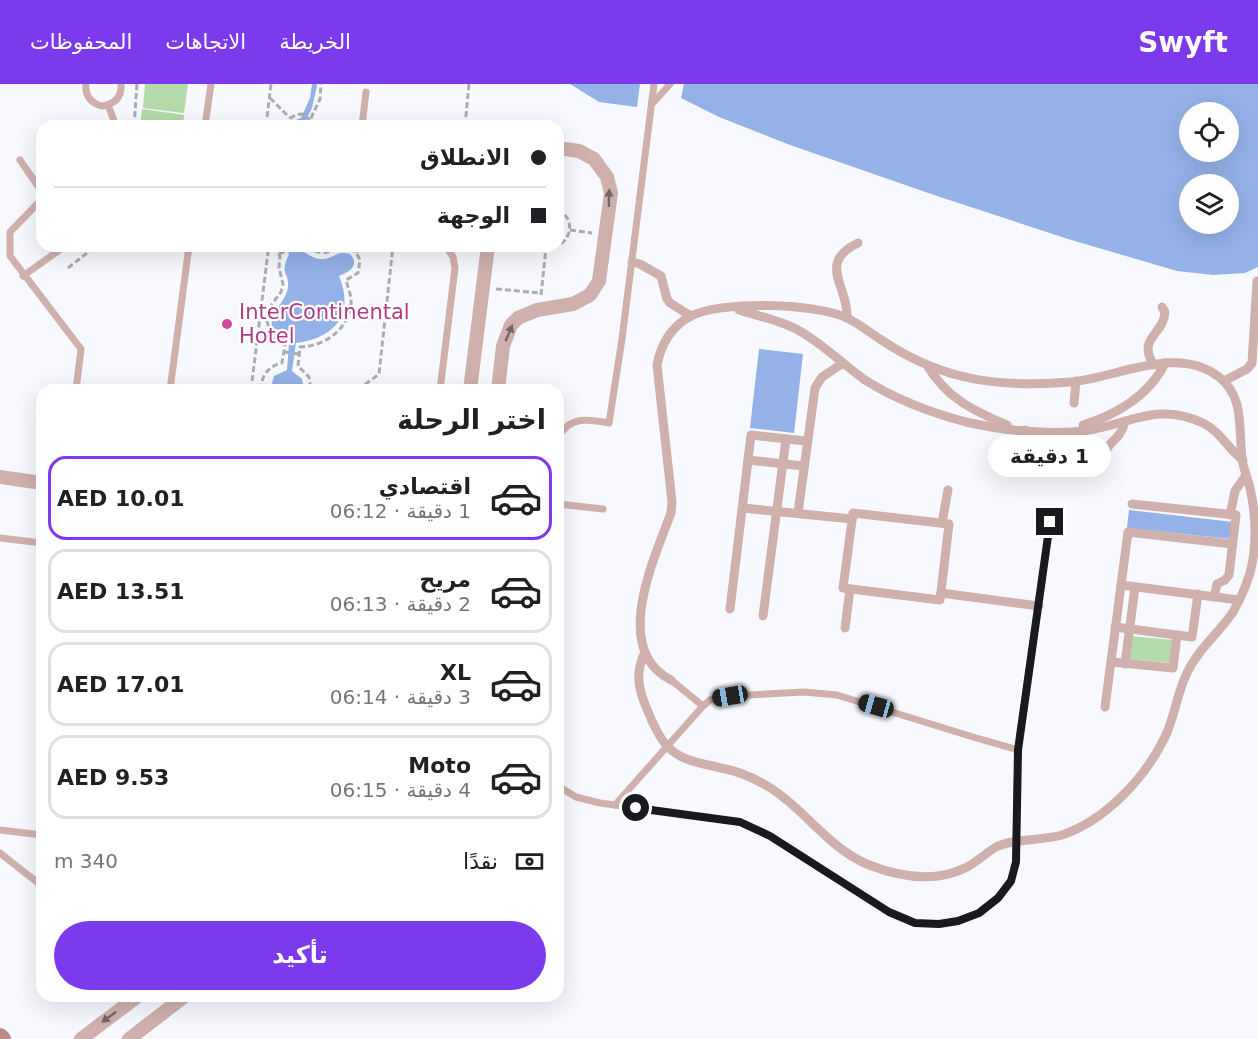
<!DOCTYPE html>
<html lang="ar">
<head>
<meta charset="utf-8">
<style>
  body { margin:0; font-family:"DejaVu Sans",Cairo,sans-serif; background:#f6f6f6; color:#202124; direction:rtl; height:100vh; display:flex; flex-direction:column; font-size:22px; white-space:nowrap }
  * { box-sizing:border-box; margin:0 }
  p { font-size:20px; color:#757577 }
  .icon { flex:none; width:33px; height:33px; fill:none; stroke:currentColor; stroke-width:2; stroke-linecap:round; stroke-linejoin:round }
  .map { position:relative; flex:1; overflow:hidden; direction:ltr }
  .details { position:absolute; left:36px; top:300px; width:528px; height:618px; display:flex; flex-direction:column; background:#fff; border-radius:18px; box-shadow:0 6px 24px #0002; direction:rtl }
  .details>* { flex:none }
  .hud { position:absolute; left:36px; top:36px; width:528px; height:132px; border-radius:18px; box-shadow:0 6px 24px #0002; direction:rtl; display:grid; align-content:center; height:132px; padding:0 18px; background:#fff }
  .fabs { position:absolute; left:1179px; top:18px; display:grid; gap:12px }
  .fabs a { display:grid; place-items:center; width:60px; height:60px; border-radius:50%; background:#fff; box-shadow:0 6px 24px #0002; font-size:30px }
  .end { position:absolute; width:27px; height:27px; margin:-14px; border:8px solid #191a1d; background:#fff; box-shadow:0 0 0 3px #fff }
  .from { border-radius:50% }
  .bubble { position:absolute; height:42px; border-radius:21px; background:#fff; box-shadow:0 6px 24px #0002; font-size:20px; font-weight:700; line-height:42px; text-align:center; direction:rtl }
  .car { position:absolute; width:18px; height:36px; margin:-18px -9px; border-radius:8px; box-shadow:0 0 4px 2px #0007; background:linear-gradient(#222 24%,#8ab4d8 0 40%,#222 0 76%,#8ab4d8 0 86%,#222 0) }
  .hud b { display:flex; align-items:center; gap:21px; height:57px; font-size:22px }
  .hud b+b { border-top:2px solid #e0e0e0 }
  .hud i { width:15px; height:15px; background:#202124 }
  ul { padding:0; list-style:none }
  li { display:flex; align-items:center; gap:18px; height:84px; margin:0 12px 9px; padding:0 6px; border:3px solid #e0e0e0; border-radius:18px }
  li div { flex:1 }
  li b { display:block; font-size:22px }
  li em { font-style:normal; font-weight:700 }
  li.active { border-color:#7c3aed }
  li>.icon { width:54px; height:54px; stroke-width:1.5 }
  h2 { padding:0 18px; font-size:27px; line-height:72px }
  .pay { display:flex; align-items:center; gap:15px; height:66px; padding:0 18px; font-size:22px }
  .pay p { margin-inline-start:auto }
  .action { display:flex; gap:12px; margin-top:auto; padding:12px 18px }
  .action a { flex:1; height:69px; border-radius:36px; background:#7c3aed; color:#fff; font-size:24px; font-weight:700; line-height:69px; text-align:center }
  header { display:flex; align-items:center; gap:36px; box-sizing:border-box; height:84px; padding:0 30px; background:#7c3aed; color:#fff }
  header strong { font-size:28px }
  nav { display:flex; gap:33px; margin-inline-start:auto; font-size:21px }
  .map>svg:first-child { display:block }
  .green { fill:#b4dba9 }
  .water { fill:#94b2e8; fill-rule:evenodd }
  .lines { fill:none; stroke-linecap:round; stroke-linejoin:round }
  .path { stroke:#abadb1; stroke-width:3; stroke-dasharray:6 3; stroke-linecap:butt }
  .service { stroke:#d0b0ad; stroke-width:7 }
  .pedestrian { stroke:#d0b0ad; stroke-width:9 }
  .minor { stroke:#d0b0ad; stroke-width:14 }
  .secondary { stroke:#ba8b88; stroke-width:18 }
  .oneway { fill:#746565 }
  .route { stroke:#191a1d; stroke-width:8 }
  .hotel-dot { fill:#d1479c; stroke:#fff; stroke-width:2 }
  .labels { text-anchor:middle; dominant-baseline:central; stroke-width:4.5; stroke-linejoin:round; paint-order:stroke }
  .hotel-label { font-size:21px; fill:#b23c85; stroke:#fff; text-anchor:start }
</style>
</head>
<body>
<header>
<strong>Swyft</strong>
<nav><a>الخريطة</a><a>الاتجاهات</a><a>المحفوظات</a></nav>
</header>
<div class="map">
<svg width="1258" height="955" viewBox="0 0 1258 955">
  <rect width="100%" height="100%" fill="#f7f9fe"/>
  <g class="green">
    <polygon points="145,0 188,0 184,29 143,24"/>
    <polygon points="142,25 184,31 183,42 140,42"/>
    <polygon points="1130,552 1175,556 1172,579 1128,575"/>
  </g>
  <g class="water">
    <polygon points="312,0 317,0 317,2 312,24 306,36 310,42 289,42 293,37 301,34 310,14"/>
    <polygon points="570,0 640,0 637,23 599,18"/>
    <path d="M684,0h574v183l-13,6 -32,2 -36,-4 -109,-32 -131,-43 -147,-51 -71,-28 -38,-19zM1190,28h38v40h-38zM1228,100v40h-38v-40z"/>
    <path d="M284,162h15l1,4c8,4 15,10 23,9 13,-1 12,-9 27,-5 10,11 0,18 -11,22 16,38 -4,62 -43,67l-4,28 10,8 2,11h-34l4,-14 13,-6 2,-27c-38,-20 -2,-36 -1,-57 1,-16 -9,-10 1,-32z"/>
    <polygon points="759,265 803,270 794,349 750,344"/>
    <polygon points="1129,426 1233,438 1231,455 1127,444"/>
  </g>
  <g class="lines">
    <g class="path">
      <polyline points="270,14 290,34"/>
      <polyline points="134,42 137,0"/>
      <polyline points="266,42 271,0"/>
      <path d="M285,42c3,-7 9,-12 17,-12l8,6"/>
      <polyline points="314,42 310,36 320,15 321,0"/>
      <polyline points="465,42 469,0"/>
      <path d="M558,125c15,9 16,27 0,37"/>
      <polyline points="570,146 592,149"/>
      <path d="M307,162c20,17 31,-6 49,6l4,8 -2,13 -12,7c2,8 6,17 5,24 -3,26 -26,42 -51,43l-2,19 11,11 2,13"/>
      <polyline points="541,162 551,164 558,162"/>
      <polyline points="356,168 365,162"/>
      <polyline points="279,170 295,162"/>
      <polyline points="68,184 96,162"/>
      <polyline points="496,205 541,209"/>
      <polyline points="541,211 546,164"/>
      <polyline points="284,268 299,270"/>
      <polyline points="251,306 268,168 272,162"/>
      <path d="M261,306c0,-14 7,-24 21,-27l3,-18 -13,-10 -5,-13 5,-18 9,-12 2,-8 -4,-16 1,-12 -7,-10"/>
      <polyline points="358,306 379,290 393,162"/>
    </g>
    <g class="service">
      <path d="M86,0c-1,12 5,19 16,22 13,-2 20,-9 19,-22"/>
      <polyline points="652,20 670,0"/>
      <polyline points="108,21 116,42"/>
      <polyline points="205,42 211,0"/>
      <polyline points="362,42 366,8"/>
      <polyline points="20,76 42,108"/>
      <polyline points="42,115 10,148 10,172 81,265 76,306"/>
      <polyline points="23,192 65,162"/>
      <polyline points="170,306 189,162"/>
      <polyline points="440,306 455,184 453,173 446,162"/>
      <path d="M558,354c11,-22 29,-19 51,-15l13,-84 32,-255"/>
      <polyline points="558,420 603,425"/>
      <polyline points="0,454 42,459"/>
      <polyline points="671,596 703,622"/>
      <polyline points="558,702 576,713 600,719 740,738 770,752 889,828 915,839 939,840 959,837 979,829 998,814 1011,797 1016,778 1018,666 1050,438"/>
      <polyline points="615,721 703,622 710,616 730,612 804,608 837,611 973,653 1018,666"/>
      <polyline points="0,746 42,751"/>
      <polyline points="0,769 42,802"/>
    </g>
    <g class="pedestrian">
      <polyline points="632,178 640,180 661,192 667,215 670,219 691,232"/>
      <path d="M739,226c22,7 45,11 64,23 23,14 41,32 62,47 30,19 67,33 101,42 36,8 80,13 118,9 44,-6 73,-30 119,-8 17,8 25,26 40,37"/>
      <path d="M847,234c2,-31 -31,-55 11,-75"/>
      <path d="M927,281c19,33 47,46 80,60"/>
      <path d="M1154,281c-18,-27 10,-30 11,-53l-3,-5"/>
      <polyline points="1224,297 1247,285 1252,279 1257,197"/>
      <polyline points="1074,319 1076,297"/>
      <path d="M1083,341c33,-10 67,-30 82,-62"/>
      <polyline points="1024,360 1025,346"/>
      <path d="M1106,368c2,-11 15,-12 19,-31"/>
      <polyline points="748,376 803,382"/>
      <polyline points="1132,420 1236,431 1229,491 1225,496 1217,500 1214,513"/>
      <polyline points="743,424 852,435"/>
      <polyline points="798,429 815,304 822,293 843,279"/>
      <polygon points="853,429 949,440 940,516 843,504"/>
      <polyline points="1230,431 1235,407 1246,391"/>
      <polyline points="942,439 948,406"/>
      <polyline points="1121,501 1239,516"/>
      <polyline points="941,509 1039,522"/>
      <polyline points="730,525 751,351 806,357"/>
      <polyline points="763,532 786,355"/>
      <polyline points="1115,543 1192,553 1198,510"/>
      <polyline points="845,544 850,505"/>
      <path d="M645,568c-10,20 -7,37 2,57 5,13 11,27 20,37 15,16 35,17 54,22 17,3 33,10 48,19 36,22 60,62 100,78 31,12 67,18 98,2 11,-6 19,-14 29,-20 18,-9 45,-6 66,-12 44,-15 83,-57 103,-98 10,-21 12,-44 22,-64 11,-24 32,-40 46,-61 7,-12 13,-26 17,-39 7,-27 6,-58 0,-85 -2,-8 -5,-16 -7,-24 -6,-31 4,-65 -24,-87 -43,-33 -102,1 -148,5 -37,3 -75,3 -110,-6 -28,-7 -54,-19 -78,-35 -12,-7 -23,-17 -36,-23 -31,-15 -128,-18 -158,-1 -19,11 -28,27 -32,48l15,137 -1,11c-17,46 -60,137 0,167"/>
      <polyline points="1112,578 1173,584 1177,551"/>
      <polyline points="1125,580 1135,503"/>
      <polyline points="1105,623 1128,448 1232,460"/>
    </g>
    <g class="minor">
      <polyline points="470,306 488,162"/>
      <polyline points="498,306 503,262 511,241 518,234 537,226 573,220 590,211 599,197 611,109 607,93 594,75 579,67 558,64"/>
      <polyline points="0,393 42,399"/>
      <polyline points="81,955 138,912"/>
      <polyline points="129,955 185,912"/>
    </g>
    <polyline class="secondary" points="0,953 2,955"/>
  </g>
  <defs><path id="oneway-solid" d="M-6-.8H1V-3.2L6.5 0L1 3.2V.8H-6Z" transform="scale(1.5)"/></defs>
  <g class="oneway">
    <use href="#oneway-solid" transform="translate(609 114) rotate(-89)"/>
    <use href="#oneway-solid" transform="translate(509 249) rotate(-67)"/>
    <use href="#oneway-solid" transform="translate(109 933) rotate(143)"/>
  </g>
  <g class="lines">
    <polyline class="route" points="636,724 740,738 770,752 889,828 915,839 939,840 958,837 979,829 998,814 1011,797 1016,778 1018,666 1050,438"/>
  </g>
  <circle class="hotel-dot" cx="227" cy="240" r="6"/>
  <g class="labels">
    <g class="hotel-label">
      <text x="239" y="228">InterContinental<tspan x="239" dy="24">Hotel</tspan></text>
    </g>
  </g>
</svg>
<div class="fabs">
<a><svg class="icon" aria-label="locate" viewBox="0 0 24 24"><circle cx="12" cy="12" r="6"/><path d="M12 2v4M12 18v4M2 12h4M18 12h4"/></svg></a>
<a><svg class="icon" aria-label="layers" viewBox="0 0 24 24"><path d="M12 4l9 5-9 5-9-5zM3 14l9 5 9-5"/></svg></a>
</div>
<i class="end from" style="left:636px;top:724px"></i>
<i class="end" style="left:1050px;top:438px"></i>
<div class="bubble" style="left:988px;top:351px;width:123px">1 دقيقة</div>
<i class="car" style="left:730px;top:612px;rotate:260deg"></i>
<i class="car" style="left:876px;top:622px;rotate:286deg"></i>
<div class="hud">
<b><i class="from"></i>الانطلاق</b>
<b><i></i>الوجهة</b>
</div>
<section class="details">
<h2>اختر الرحلة</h2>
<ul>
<li class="active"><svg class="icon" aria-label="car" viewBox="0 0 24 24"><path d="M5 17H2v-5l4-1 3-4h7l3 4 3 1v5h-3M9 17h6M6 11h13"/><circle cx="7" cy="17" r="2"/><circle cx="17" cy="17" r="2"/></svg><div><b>اقتصادي</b><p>1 دقيقة · 06:12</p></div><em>AED 10.01</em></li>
<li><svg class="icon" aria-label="car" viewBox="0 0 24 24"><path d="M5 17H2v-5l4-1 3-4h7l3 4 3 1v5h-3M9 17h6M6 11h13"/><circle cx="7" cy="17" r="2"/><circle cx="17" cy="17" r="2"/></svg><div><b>مريح</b><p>2 دقيقة · 06:13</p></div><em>AED 13.51</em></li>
<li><svg class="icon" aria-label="car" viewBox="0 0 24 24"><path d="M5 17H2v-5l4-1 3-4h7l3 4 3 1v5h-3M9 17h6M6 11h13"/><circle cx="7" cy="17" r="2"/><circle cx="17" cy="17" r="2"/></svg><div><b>XL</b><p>3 دقيقة · 06:14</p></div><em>AED 17.01</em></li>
<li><svg class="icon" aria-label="car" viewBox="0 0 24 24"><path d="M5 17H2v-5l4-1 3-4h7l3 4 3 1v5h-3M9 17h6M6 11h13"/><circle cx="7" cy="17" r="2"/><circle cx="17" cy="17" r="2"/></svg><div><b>Moto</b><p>4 دقيقة · 06:15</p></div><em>AED 9.53</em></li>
</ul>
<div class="pay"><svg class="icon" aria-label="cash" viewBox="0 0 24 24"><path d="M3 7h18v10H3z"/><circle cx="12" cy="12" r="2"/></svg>نقدًا<p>340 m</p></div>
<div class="action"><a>تأكيد</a></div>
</section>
</div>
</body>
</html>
